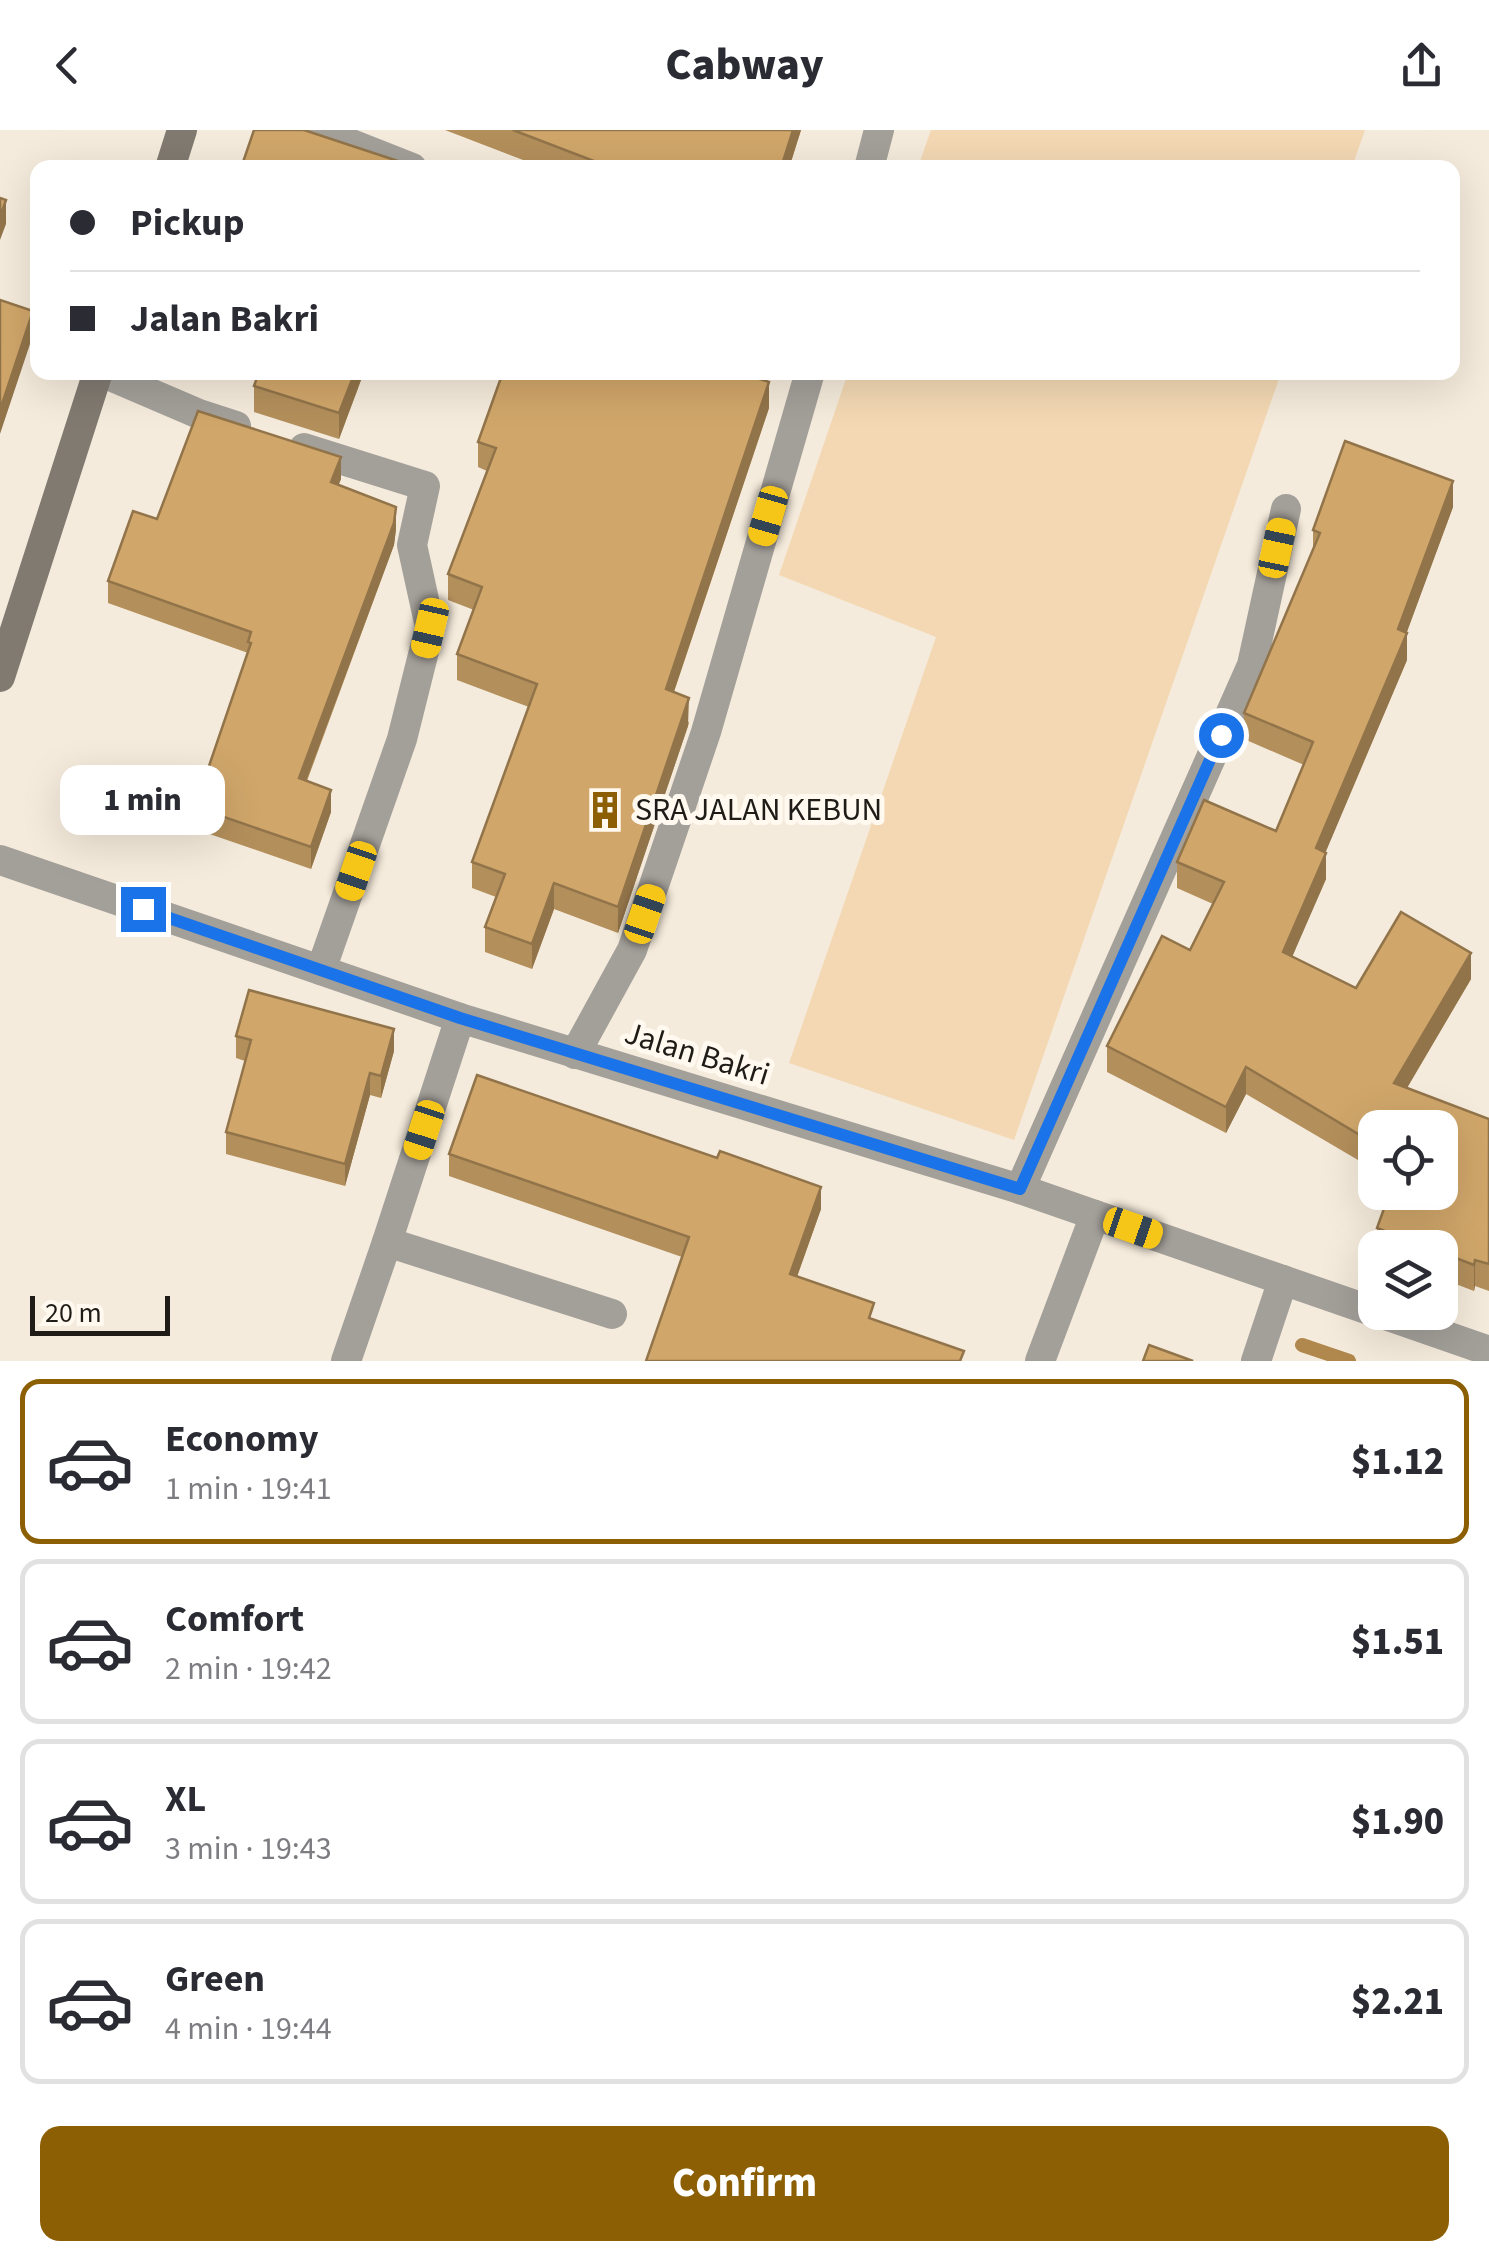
<!DOCTYPE html>
<html lang="en">
<head>
<meta charset="utf-8">
<style>
  body { margin:0; font-family:"Source Sans 3",sans-serif; background:#f2f2f3; color:#2b2b33; height:100vh; display:flex; flex-direction:column; font-size:38px; white-space:nowrap }
  * { box-sizing:border-box; margin:0 }
  p { font-size:32px; color:#7c7c81 }
  .icon { flex:none; width:55px; height:55px; fill:none; stroke:currentColor; stroke-width:2; stroke-linecap:round; stroke-linejoin:round }
  .map { position:relative; height:1231px; overflow:hidden }
  .panel { display:flex; flex-direction:column; background:#fff; flex:1 }
  .panel>* { flex:none }
  .guide { position:absolute; left:30px; top:30px; width:1430px; height:220px; border-radius:20px; box-shadow:0 10px 40px #0002; display:grid; align-content:center; height:220px; padding:0 40px; background:#fff }
  .controls { position:absolute; left:1358px; top:980px; display:grid; gap:20px }
  .controls a { display:grid; place-items:center; width:100px; height:100px; border-radius:20px; background:#fff; box-shadow:0 10px 40px #0002; font-size:50px }
  .scale { position:absolute; left:30px; bottom:25px; width:140px; box-sizing:border-box; padding-left:10px; border:5px solid #1f1c17; border-top:0; font-size:28px; line-height:35px; white-space:nowrap; color:#1f1c17; -webkit-text-stroke:8px #fff9f0; paint-order:stroke }
  .end { position:absolute; width:45px; height:45px; margin:-22px; border:12px solid #1a73e8; background:#fff; box-shadow:0 0 0 5px #fff }
  .from { border-radius:50% }
  .bubble { position:absolute; height:70px; border-radius:20px; background:#fff; box-shadow:0 10px 40px #0002; font-size:32px; font-weight:800; line-height:70px; text-align:center }
  .car { position:absolute; width:30px; height:60px; margin:-30px -15px; border-radius:12px; box-shadow:0 0 8px 2px #0007; background:linear-gradient(#f5c518 24%,#345 0 40%,#f5c518 0 76%,#345 0 86%,#f5c518 0) }
  .guide b { display:flex; align-items:center; gap:35px; height:95px; font-size:38px }
  .guide b+b { border-top:2px solid #e1e1e2 }
  .guide i { width:25px; height:25px; background:#2b2b33 }
  ul { padding:18px 0 0; list-style:none }
  li { display:flex; align-items:center; gap:30px; height:165px; margin:0 20px 15px; padding:0 20px; border:5px solid #e1e1e2; border-radius:20px }
  li div { flex:1 }
  li b { display:block; font-size:38px }
  li em { font-style:normal; font-weight:800 }
  li.active { border-color:#8c5f04 }
  li>.icon { width:90px; height:90px; stroke-width:1.5 }
  .action { display:flex; gap:20px; margin-top:auto; padding:20px 40px }
  .action a { flex:1; height:115px; border-radius:20px; background:#8c5f04; color:#fff; font-size:40px; font-weight:800; line-height:115px; text-align:center }
  header { display:flex; justify-content:space-between; align-items:center; height:130px; padding:0 40px; background:#fff; font-size:45px; font-weight:800 }
  .map>svg:first-child { display:block }
  .green { fill:#f3d8b3 }
  .lines { fill:none; stroke-linecap:round; stroke-linejoin:round }
  .stream { stroke:#b0874c; stroke-width:14 }
  .street { stroke:#a39f99; stroke-width:30 }
  .secondary { stroke:#807a71; stroke-width:30 }
  .wall { fill:#b38f5b }
  .shaded-wall { fill:#92744a }
  .building { fill:#d0a66a; stroke:#92744a; stroke-width:2.5 }
  .route { stroke:#1a73e8; stroke-width:12 }
  .labels { text-anchor:middle; dominant-baseline:central; stroke-width:10; stroke-linejoin:round; paint-order:stroke }
  .poi-label { font-size:32px; fill:#1f1c17; stroke:#fff9f0; text-anchor:start }
  .street-label { font-size:32px; fill:#1f1c17; stroke:#fff9f0 }
</style>
</head>
<body>
<header><svg class="icon" aria-label="back" viewBox="0 0 24 24"><path d="M15 5l-7 7 7 7"/></svg>Cabway<svg class="icon" aria-label="share" viewBox="0 0 24 24"><path d="M12 15V3M7 8l5-5 5 5M5 13v7h14v-7"/></svg></header>
<div class="map">
<svg width="1489" height="1231" viewBox="0 0 1489 1231">
  <rect width="100%" height="100%" fill="#f5ebdc"/>
  <g class="green">
    <polygon points="931,0 1365,0 1352,37 918,37"/>
    <polygon points="848,243 1281,243 1014,1010 789,933 936,507 779,445"/>
  </g>
  <g class="lines">
    <polyline class="stream" points="1302,1215 1349,1231"/>
    <g class="street">
      <polyline points="316,0 412,38"/>
      <polyline points="869,38 879,0"/>
      <polyline points="101,242 199,284 236,296"/>
      <polyline points="304,318 425,356 412,415 430,497 402,609 321,840"/>
      <polyline points="0,730 460,888 1020,1059 1375,1182"/>
      <polyline points="575,924 632,820 706,602 810,242"/>
      <polyline points="1020,1059 1252,535 1286,379"/>
      <polyline points="387,1112 612,1184"/>
      <polyline points="1377,1182 1489,1221"/>
      <polyline points="346,1231 387,1112 460,888"/>
      <polyline points="1040,1231 1095,1085"/>
      <polyline points="1256,1231 1283,1150"/>
    </g>
    <g class="secondary">
      <polyline points="170,38 182,0"/>
      <polyline points="0,547 98,242"/>
    </g>
  </g>
  <g class="wall">
    <polygon points="445,0 801,0 789,38 544,38"/>
    <polygon points="259,242 364,242 339,309 254,282 254,256"/>
    <polygon points="769,278 674,562 689,593 618,803 554,779 532,839 485,822 485,797 496,767 472,758 472,732 529,577 457,550 457,524 474,480 448,470 448,444 487,341 478,337 478,312"/>
    <polygon points="341,349 338,355 396,399 394,415 307,651 331,682 311,739 195,699 195,677 248,523 108,473 108,451 157,389"/>
    <polygon points="1453,377 1406,503 1407,530 1325,722 1326,749 1292,826 1356,858 1471,849 1407,958 1489,989 1489,1161 1475,1156 1474,1161 1440,1148 1440,1118 1377,1118 1377,1098 1440,1062 1375,998 1375,1040 1246,964 1226,1003 1107,942 1107,916 1190,820 1213,774 1177,758 1177,732 1276,701 1304,635 1244,609 1244,583 1313,420 1313,400"/>
    <polygon points="236,906 394,921 381,968 370,965 345,1056 226,1024 226,1002 245,931 236,928"/>
    <polygon points="449,1024 821,1079 797,1147 874,1190 964,1231 682,1127 449,1046"/>
  </g>
  <g class="shaded-wall">
    <polygon points="793,0 801,0 789,38 781,38"/>
    <polygon points="6,70 6,94 0,110 0,87"/>
    <polygon points="33,181 33,205 0,304 0,280"/>
    <polygon points="355,242 364,242 339,309 339,283"/>
    <polygon points="769,252 769,278 666,585 666,559"/>
    <polygon points="341,327 341,349 331,374 331,352"/>
    <polygon points="1453,351 1453,377 1400,521 1407,503 1407,530 1316,745 1316,718"/>
    <polygon points="396,377 396,399 394,415 299,670 299,648"/>
    <polygon points="689,568 688,596 618,803 618,777"/>
    <polygon points="331,660 331,682 311,739 311,717"/>
    <polygon points="1326,723 1326,749 1283,848 1283,822"/>
    <polygon points="554,753 554,779 532,839 532,814"/>
    <polygon points="1471,823 1471,849 1394,980 1394,953"/>
    <polygon points="394,899 394,921 381,968 381,946"/>
    <polygon points="1246,937 1246,964 1226,1003 1226,977"/>
    <polygon points="370,943 370,965 345,1056 345,1034"/>
    <polygon points="821,1057 821,1079 790,1166 790,1144"/>
    <polygon points="1475,1130 1475,1156 1474,1161 1474,1135"/>
  </g>
  <g class="building">
    <polygon points="254,0 304,0 419,38 241,38"/>
    <polygon points="513,0 793,0 781,38 612,38"/>
    <polygon points="0,68 6,70 0,87"/>
    <polygon points="0,170 33,181 0,280"/>
    <polygon points="259,242 355,242 339,283 254,256"/>
    <polygon points="503,242 739,242 769,252 666,559 689,568 618,777 554,753 532,814 485,797 505,744 472,732 537,554 457,524 482,457 448,444 496,318 478,312"/>
    <polygon points="198,281 341,327 331,352 396,377 394,393 299,648 331,660 311,717 195,677 251,513 248,512 251,502 108,451 133,381 157,389"/>
    <polygon points="1345,311 1453,351 1398,499 1407,503 1316,718 1326,723 1283,822 1356,858 1401,782 1471,823 1394,953 1489,989 1489,1134 1475,1130 1474,1135 1440,1122 1440,1118 1428,1118 1377,1098 1390,1062 1440,1062 1440,998 1375,998 1375,1014 1246,937 1226,977 1107,916 1162,806 1190,820 1224,752 1177,732 1204,670 1276,701 1313,612 1244,583 1320,403 1313,400"/>
    <polygon points="249,860 394,899 381,946 370,943 345,1034 226,1002 251,910 236,906"/>
    <polygon points="477,945 717,1028 720,1021 821,1057 790,1144 874,1173 869,1188 964,1221 960,1231 646,1231 689,1107 449,1024"/>
    <polygon points="1149,1215 1193,1231 1143,1231"/>
  </g>
  <g class="lines">
    <polyline class="route" points="143,779 460,888 1020,1059 1221,605"/>
  </g>
  <defs>
    <g id="building-bare" transform="scale(3)"><path d="M-4-6H4V6H1V3H-1V6H-4ZM-2.5-4.3h1.7v1.8h-1.7ZM.8-4.3h1.7v1.8H.8ZM-2.5-1h1.7V.8h-1.7ZM.8-1h1.7V.8H.8Z" fill="#8c5f04" stroke="#fff9f0" stroke-width="2.5" paint-order="stroke"/></g>
  </defs>
  <g fill-rule="evenodd">
    <use href="#building-bare" x="605" y="680"/>
  </g>
  <g class="labels">
    <g class="poi-label">
      <text x="635" y="680">SRA JALAN KEBUN</text>
    </g>
    <g class="street-label">
      <text transform="translate(697 924) rotate(17)">Jalan Bakri</text>
    </g>
  </g>
</svg>
<div class="controls">
<a><svg class="icon" aria-label="locate" viewBox="0 0 24 24"><circle cx="12" cy="12" r="6"/><path d="M12 2v4M12 18v4M2 12h4M18 12h4"/></svg></a>
<a><svg class="icon" aria-label="layers" viewBox="0 0 24 24"><path d="M12 4l9 5-9 5-9-5zM3 14l9 5 9-5"/></svg></a>
</div>
<div class="scale">20 m</div>
<i class="end from" style="left:1221px;top:605px"></i>
<i class="end" style="left:143px;top:779px"></i>
<div class="bubble" style="left:60px;top:635px;width:165px">1 min</div>
<i class="car" style="left:768px;top:386px;rotate:196deg"></i>
<i class="car" style="left:1277px;top:418px;rotate:12deg"></i>
<i class="car" style="left:430px;top:498px;rotate:193deg"></i>
<i class="car" style="left:356px;top:741px;rotate:199deg"></i>
<i class="car" style="left:645px;top:784px;rotate:19deg"></i>
<i class="car" style="left:424px;top:1000px;rotate:198deg"></i>
<i class="car" style="left:1133px;top:1098px;rotate:109deg"></i>
<div class="guide">
<b><i class="from"></i>Pickup</b>
<b><i></i>Jalan Bakri</b>
</div>
</div>
<section class="panel">
<ul>
<li class="active"><svg class="icon" aria-label="car" viewBox="0 0 24 24"><path d="M5 17H2v-5l4-1 3-4h7l3 4 3 1v5h-3M9 17h6M6 11h13"/><circle cx="7" cy="17" r="2"/><circle cx="17" cy="17" r="2"/></svg><div><b>Economy</b><p>1 min · 19:41</p></div><em>$1.12</em></li>
<li><svg class="icon" aria-label="car" viewBox="0 0 24 24"><path d="M5 17H2v-5l4-1 3-4h7l3 4 3 1v5h-3M9 17h6M6 11h13"/><circle cx="7" cy="17" r="2"/><circle cx="17" cy="17" r="2"/></svg><div><b>Comfort</b><p>2 min · 19:42</p></div><em>$1.51</em></li>
<li><svg class="icon" aria-label="car" viewBox="0 0 24 24"><path d="M5 17H2v-5l4-1 3-4h7l3 4 3 1v5h-3M9 17h6M6 11h13"/><circle cx="7" cy="17" r="2"/><circle cx="17" cy="17" r="2"/></svg><div><b>XL</b><p>3 min · 19:43</p></div><em>$1.90</em></li>
<li><svg class="icon" aria-label="car" viewBox="0 0 24 24"><path d="M5 17H2v-5l4-1 3-4h7l3 4 3 1v5h-3M9 17h6M6 11h13"/><circle cx="7" cy="17" r="2"/><circle cx="17" cy="17" r="2"/></svg><div><b>Green</b><p>4 min · 19:44</p></div><em>$2.21</em></li>
</ul>
<div class="action"><a>Confirm</a></div>
</section>
</body>
</html>
